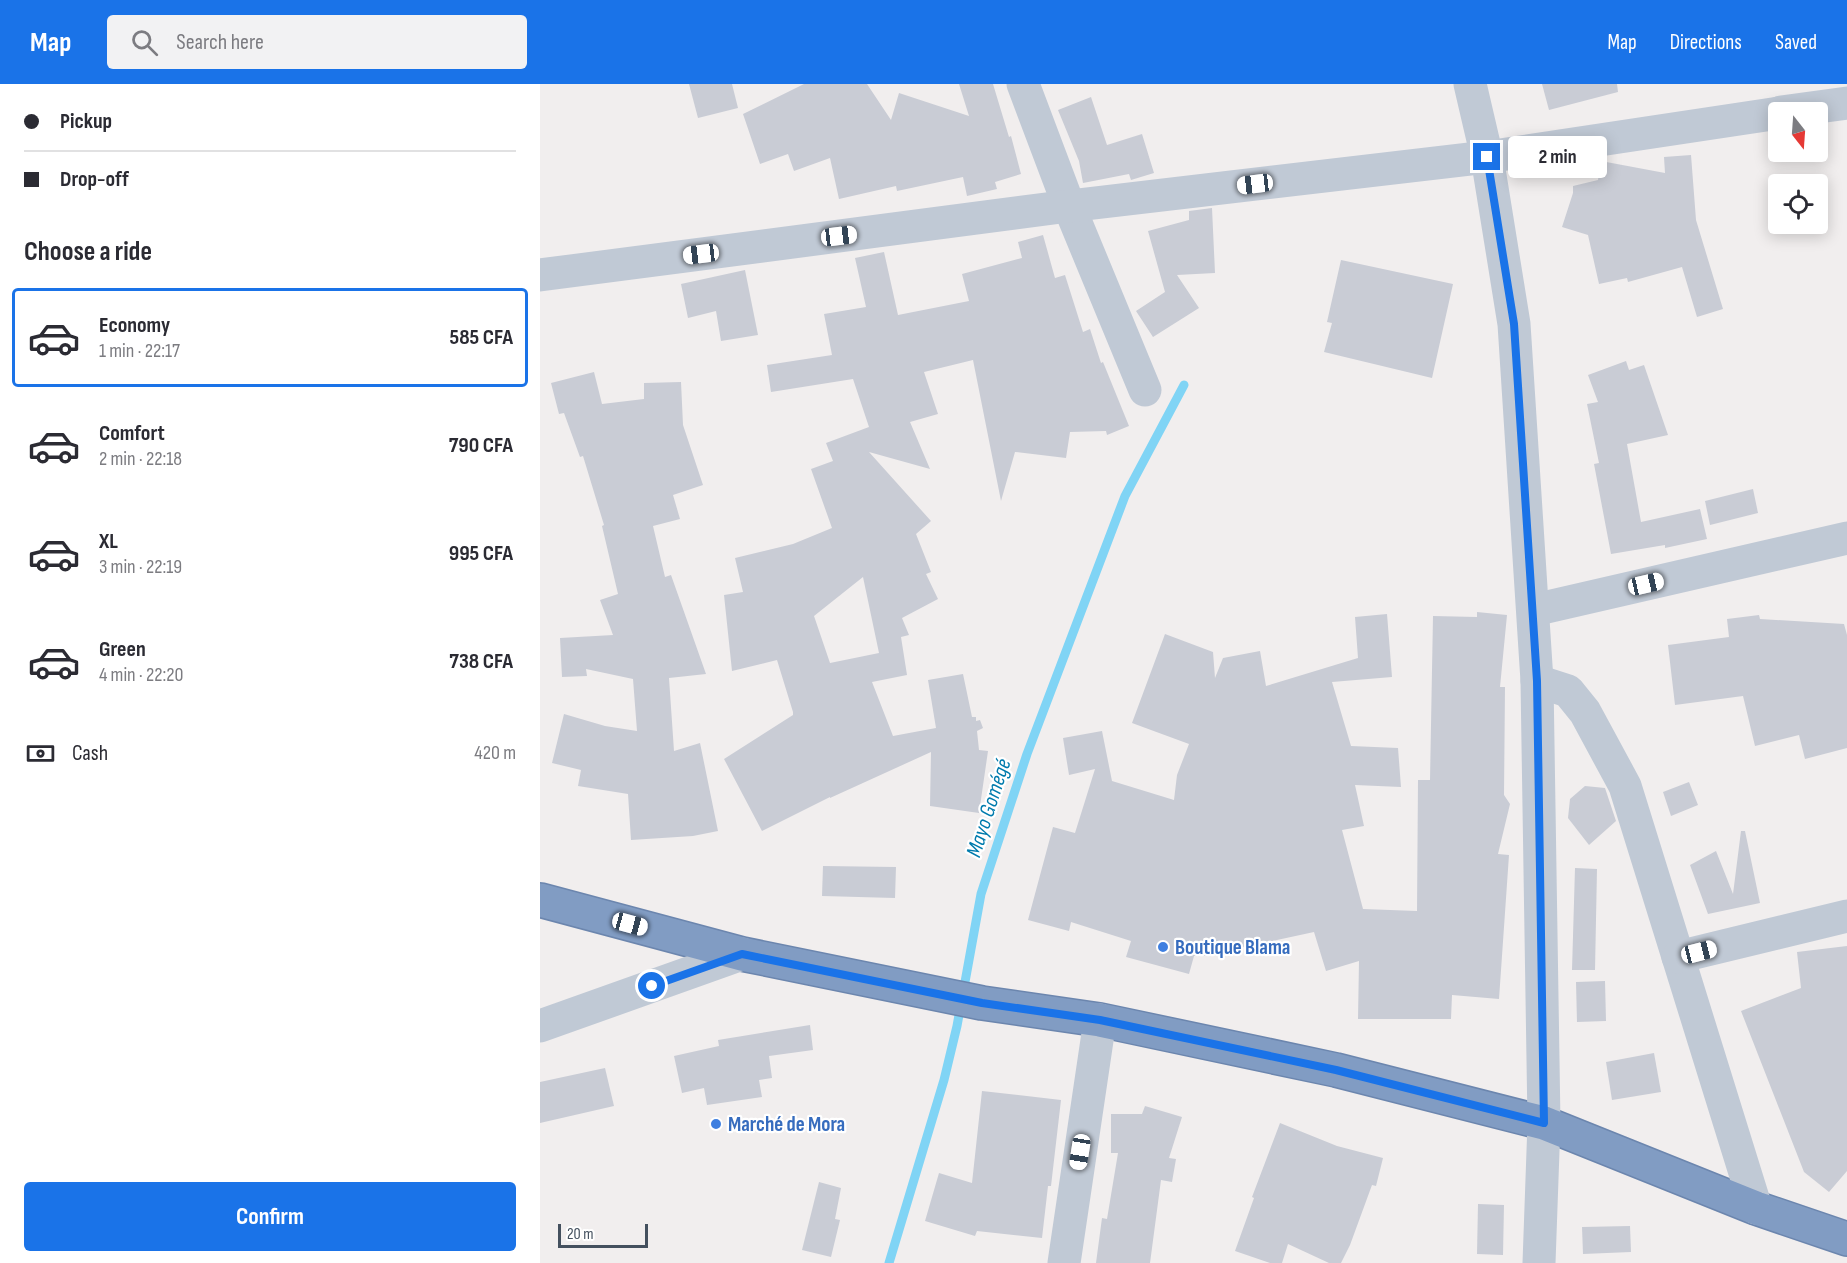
<!DOCTYPE html>
<html lang="en">
<head>
<meta charset="utf-8">
<style>
  body { margin:0; font-family:"Sofia Sans Condensed",sans-serif; background:#f2f2f3; color:#2b2b33; height:100vh; display:flex; flex-direction:column; font-size:22px; white-space:nowrap }
  * { box-sizing:border-box; margin:0 }
  p { font-size:20px; color:#7c7c81 }
  .icon { flex:none; width:33px; height:33px; fill:none; stroke:currentColor; stroke-width:2; stroke-linecap:round; stroke-linejoin:round }
  .map { position:relative; flex:1; overflow:hidden }
  .details { display:flex; flex-direction:column; background:#fff; width:540px }
  .details>* { flex:none }
  .hud { display:grid; align-content:center; height:132px; padding:0 24px; background:#fff }
  .needle { width:39px; rotate:163deg }
  .tools { position:absolute; left:1228px; top:18px; display:grid; gap:12px }
  .tools a { display:grid; place-items:center; width:60px; height:60px; border-radius:6px; background:#fff; box-shadow:0 3px 15px #0003; font-size:30px }
  .scale { position:absolute; left:18px; bottom:15px; width:90px; box-sizing:border-box; padding-left:6px; border:3px solid #44505e; border-top:0; font-size:16px; line-height:21px; white-space:nowrap; color:#44505e; -webkit-text-stroke:4px #fff; paint-order:stroke }
  .end { position:absolute; width:27px; height:27px; margin:-14px; border:8px solid #1a73e8; background:#fff; box-shadow:0 0 0 3px #fff }
  .from { border-radius:50% }
  .bubble { position:absolute; height:42px; border-radius:6px; background:#fff; box-shadow:0 3px 15px #0003; font-size:20px; font-weight:700; line-height:42px; text-align:center }
  .car { position:absolute; width:18px; height:36px; margin:-18px -9px; border-radius:8px; box-shadow:0 0 4px 2px #0007; background:linear-gradient(#fff 24%,#345 0 40%,#fff 0 76%,#345 0 86%,#fff 0) }
  .hud b { display:flex; align-items:center; gap:21px; height:57px; font-size:22px }
  .hud b+b { border-top:2px solid #e1e1e2 }
  .hud i { width:15px; height:15px; background:#2b2b33 }
  ul { padding:0; list-style:none }
  li { display:flex; align-items:center; gap:18px; height:99px; margin:0 12px 9px; padding:0 12px; border:3px solid transparent; border-radius:6px }
  li div { flex:1 }
  li b { display:block; font-size:22px }
  li em { font-style:normal; font-weight:700 }
  li.on { border-color:#1a73e8 }
  li>.icon { width:54px; height:54px; stroke-width:1.5 }
  h2 { padding:0 24px; font-size:27px; line-height:72px }
  .pay { display:flex; align-items:center; gap:15px; height:66px; padding:0 24px; font-size:22px }
  .pay p { margin-inline-start:auto }
  .cta { display:flex; gap:12px; margin-top:auto; padding:12px 24px }
  .cta a { flex:1; height:69px; border-radius:6px; background:#1a73e8; color:#fff; font-size:24px; font-weight:700; line-height:69px; text-align:center }
  header { display:flex; align-items:center; gap:36px; box-sizing:border-box; height:84px; padding:0 30px; background:#1a73e8; color:#fff }
  header strong { font-size:28px }
  nav { display:flex; gap:33px; margin-inline-start:auto; font-size:21px }
  .search { width:420px; height:54px; background:#f2f2f3; display:flex; align-items:center; gap:15px; box-sizing:border-box; padding:0 21px; border-radius:6px; color:#7c7c81; font-size:22px }
  main { display:flex; flex:1; min-height:0 }
  .map>svg:first-child { display:block }
  .lines { fill:none; stroke-linecap:round; stroke-linejoin:round }
  .stream { stroke:#80d4f5; stroke-width:9 }
  .building { fill:#c9ccd5; fill-rule:evenodd }
  .highway-casing { stroke:#6c86ae; stroke-width:36 }
  .minor { stroke:#c0c9d5; stroke-width:33 }
  .highway { stroke:#819cc3; stroke-width:33 }
  .route { stroke:#1a73e8; stroke-width:8 }
  .shop-dot { fill:#3f7fe0; stroke:#fff; stroke-width:2 }
  .labels { text-anchor:middle; dominant-baseline:central; stroke-width:4.5; stroke-linejoin:round; paint-order:stroke }
  .shop-label { font-size:21px; font-weight:bold; fill:#366cbe; stroke:#fff; text-anchor:start }
  .water-label { font-size:22px; font-style:italic; fill:#017bad; stroke:#fff }
</style>
</head>
<body>
<header>
<strong>Map</strong>
<div class="search"><svg class="icon" aria-label="search" viewBox="0 0 24 24"><circle cx="10" cy="10" r="6"/><path d="M15 15l6 6"/></svg>Search here</div>
<nav><a>Map</a><a>Directions</a><a>Saved</a></nav>
</header>
<main>
<section class="details">
<div class="hud">
<b><i class="from"></i>Pickup</b>
<b><i></i>Drop-off</b>
</div>
<h2>Choose a ride</h2>
<ul>
<li class="on"><svg class="icon" aria-label="car" viewBox="0 0 24 24"><path d="M5 17H2v-5l4-1 3-4h7l3 4 3 1v5h-3M9 17h6M6 11h13"/><circle cx="7" cy="17" r="2"/><circle cx="17" cy="17" r="2"/></svg><div><b>Economy</b><p>1 min · 22:17</p></div><em>585 CFA</em></li>
<li><svg class="icon" aria-label="car" viewBox="0 0 24 24"><path d="M5 17H2v-5l4-1 3-4h7l3 4 3 1v5h-3M9 17h6M6 11h13"/><circle cx="7" cy="17" r="2"/><circle cx="17" cy="17" r="2"/></svg><div><b>Comfort</b><p>2 min · 22:18</p></div><em>790 CFA</em></li>
<li><svg class="icon" aria-label="car" viewBox="0 0 24 24"><path d="M5 17H2v-5l4-1 3-4h7l3 4 3 1v5h-3M9 17h6M6 11h13"/><circle cx="7" cy="17" r="2"/><circle cx="17" cy="17" r="2"/></svg><div><b>XL</b><p>3 min · 22:19</p></div><em>995 CFA</em></li>
<li><svg class="icon" aria-label="car" viewBox="0 0 24 24"><path d="M5 17H2v-5l4-1 3-4h7l3 4 3 1v5h-3M9 17h6M6 11h13"/><circle cx="7" cy="17" r="2"/><circle cx="17" cy="17" r="2"/></svg><div><b>Green</b><p>4 min · 22:20</p></div><em>738 CFA</em></li>
</ul>
<div class="pay"><svg class="icon" aria-label="cash" viewBox="0 0 24 24"><path d="M3 7h18v10H3z"/><circle cx="12" cy="12" r="2"/></svg>Cash<p>420 m</p></div>
<div class="cta"><a>Confirm</a></div>
</section>
<div class="map">
<svg width="1307" height="1179" viewBox="0 0 1307 1179">
  <rect width="100%" height="100%" fill="#f1eeee"/>
  <g class="lines">
    <polyline class="stream" points="349,1179 404,996 417,942 441,810 487,670 585,412 644,301"/>
  </g>
  <g class="building">
    <polygon points="149,0 192,0 198,24 158,34"/>
    <polygon points="264,0 327,0 351,36 359,9 429,32 419,0 453,0 469,53 471,52 481,90 455,98 457,105 427,112 423,93 357,107 356,102 299,115 290,74 254,87 248,70 220,80 203,30"/>
    <polygon points="1002,0 1077,0 1078,8 1009,26"/>
    <polygon points="551,13 567,61 602,50 614,89 591,96 589,90 543,99 539,77 518,26"/>
    <polygon points="1151,71 1156,136 1183,225 1157,233 1142,183 1088,198 1087,194 1059,200 1048,151 1022,143 1033,109 1033,102 1058,96 1061,77 1125,89 1124,73"/>
    <polygon points="672,124 675,189 637,191 659,224 613,253 596,227 625,208 608,147 649,136 649,127"/>
    <path d="M503,151l12,43 10,-3 18,57 7,-3 11,34 2,-1 26,64 -22,9 -1,-4 -36,1 -4,26 -51,-6 -14,49 -28,-141 -49,12 14,42 -28,8 20,47 -61,-17 62,69 -15,13 15,38 -5,2 12,25 -36,19 7,17 -8,2 6,38 -35,7 21,54 43,-8 -8,-48 35,-6 9,43h4v4l4,-1 3,8 -6,3 2,19 9,1 -9,62 -49,-7 1,-54 -101,46v-1l-68,34 -38,-72 69,-44v-3l-16,-52 -45,11 -8,-76 19,-3 -8,-34 58,-14 39,-16 -21,-59 22,-8 -7,-18 43,-16 -16,-48 -82,13 -4,-27 65,-10 -8,-41 42,-7 -11,-49 29,-6 14,63 71,-14 -7,-27 60,-16 -4,-16zM323,493l16,76 -49,10 -16,-47z"/>
    <polygon points="801,176 913,200 892,294 784,268 792,239 787,238"/>
    <polygon points="205,186 218,251 181,257 176,227 148,234 141,200"/>
    <polygon points="1086,277 1089,286 1104,281 1128,351 1087,360 1101,438 1160,425 1167,455 1125,464 1125,461 1071,470 1054,380 1059,379 1047,320 1058,318 1048,291"/>
    <polygon points="54,288 62,320 104,315 104,299 141,298 143,341 163,401 133,411 140,435 113,442 125,493 131,491 166,590 129,594 134,667 160,659 178,747 153,752 91,756 88,710 38,702 41,686 12,679 24,630 65,642 97,647 93,595 46,585 47,592 22,593 20,554 73,551 60,516 78,510 62,442 64,441 43,372 40,373 24,329 19,330 11,299"/>
    <polygon points="1213,405 1218,429 1170,441 1165,417"/>
    <polygon points="937,528 967,531 960,603 965,603 964,711 970,720 958,770 969,771 959,915 912,911 911,935 818,935 819,877 786,887 774,848 695,865 695,871 654,872 649,890 586,873 591,857 531,838 529,847 488,836 513,743 535,749 555,685 529,691 523,654 562,647 572,697 634,716 637,691 649,660 592,639 625,550 673,568 675,594 683,574 720,567 726,602 818,574 815,533 847,530 852,593 792,598 811,662 858,664 861,703 815,701 824,742 802,746 823,825 877,827 878,696 890,696 893,532 937,533"/>
    <polygon points="1219,531 1220,535 1304,540 1307,551 1307,664 1265,675 1259,651 1215,662 1203,612 1135,621 1128,561 1189,553 1187,535"/>
    <polygon points="1149,698 1158,721 1131,732 1123,708"/>
    <polygon points="1045,702 1065,704 1076,737 1049,761 1028,734 1030,715"/>
    <polygon points="1201,747 1205,747 1220,819 1168,830 1150,781 1176,767 1193,810"/>
    <polygon points="283,782 356,783 355,814 282,812"/>
    <polygon points="1035,784 1057,785 1055,886 1032,886"/>
    <polygon points="1307,862 1307,1087 1289,1108 1264,1088 1201,927 1261,904 1257,868"/>
    <polygon points="1065,897 1066,937 1037,938 1036,898"/>
    <polygon points="270,941 273,966 229,972 232,994 219,996 222,1013 167,1021 164,1004 142,1009 134,972 179,962 178,956"/>
    <polygon points="1114,969 1121,1008 1072,1016 1066,978"/>
    <polygon points="65,984 74,1022 0,1039 0,998"/>
    <polygon points="442,1007 521,1016 511,1102 508,1102 502,1154 437,1147 435,1152 385,1137 399,1089 432,1099"/>
    <polygon points="605,1022 642,1033 629,1074 636,1075 632,1098 621,1096 610,1179 556,1179 562,1134 567,1135 578,1069 571,1069 571,1030 602,1030"/>
    <polygon points="740,1039 797,1062 843,1074 836,1102 832,1101 810,1161 801,1179 789,1179 748,1160 742,1179 730,1179 695,1167 714,1114 712,1113"/>
    <polygon points="279,1098 301,1104 295,1135 300,1136 291,1173 262,1166"/>
    <polygon points="938,1120 964,1121 963,1171 937,1170"/>
    <polygon points="1090,1142 1091,1168 1043,1170 1042,1143"/>
  </g>
  <g class="lines">
    <g class="highway-casing">
      <polyline id="highway" points="0,816 202,870 442,919 560,936 796,986 1004,1039 1216,1124 1307,1155"/>
    </g>
    <g class="minor">
      <polyline points="483,0 529,122 605,306"/>
      <polyline points="930,0 947,73 974,240 997,597 1004,1039 999,1179"/>
      <polyline points="1241,28 1307,19"/>
      <polyline points="0,191 529,122 947,73 1239,29"/>
      <polyline points="994,526 1307,454"/>
      <polyline points="997,597 1028,607 1045,628 1085,702 1216,1124"/>
      <polyline points="1138,873 1307,832"/>
      <polyline points="0,942 202,870"/>
      <polyline points="524,1179 560,936"/>
    </g>
    <use href="#highway" class="highway"/>
  </g>
  <g class="lines">
    <polyline class="route" points="112,902 202,870 442,919 560,936 796,986 1004,1039 997,597 974,240 947,73"/>
  </g>
  <g class="shop-dot">
    <circle cx="623" cy="863" r="6"/>
    <circle cx="176" cy="1040" r="6"/>
  </g>
  <g class="labels">
    <g class="shop-label">
      <text x="635" y="863">Boutique Blama</text>
      <text x="188" y="1040">Marché de Mora</text>
    </g>
    <g class="water-label">
      <text transform="translate(449 724) rotate(-72)">Mayo Gomégé</text>
    </g>
  </g>
</svg>
<div class="tools">
<a><svg class="needle" viewBox="-14 -14 28 28"><path d="M0-13l5 13h-10z" fill="#e53935"/><path d="M0 13l5-13h-10z" fill="#7c7c81"/></svg></a>
<a><svg class="icon" aria-label="locate" viewBox="0 0 24 24"><circle cx="12" cy="12" r="6"/><path d="M12 2v4M12 18v4M2 12h4M18 12h4"/></svg></a>
</div>
<div class="scale">20 m</div>
<i class="end from" style="left:112px;top:902px"></i>
<i class="end" style="left:947px;top:73px"></i>
<div class="bubble" style="left:968px;top:52px;width:99px">2 min</div>
<i class="car" style="left:715px;top:100px;rotate:263deg"></i>
<i class="car" style="left:299px;top:152px;rotate:83deg"></i>
<i class="car" style="left:161px;top:170px;rotate:263deg"></i>
<i class="car" style="left:1106px;top:500px;rotate:77deg"></i>
<i class="car" style="left:90px;top:840px;rotate:105deg"></i>
<i class="car" style="left:1159px;top:868px;rotate:76deg"></i>
<i class="car" style="left:540px;top:1068px;rotate:189deg"></i>
</div>
</main>
</body>
</html>
